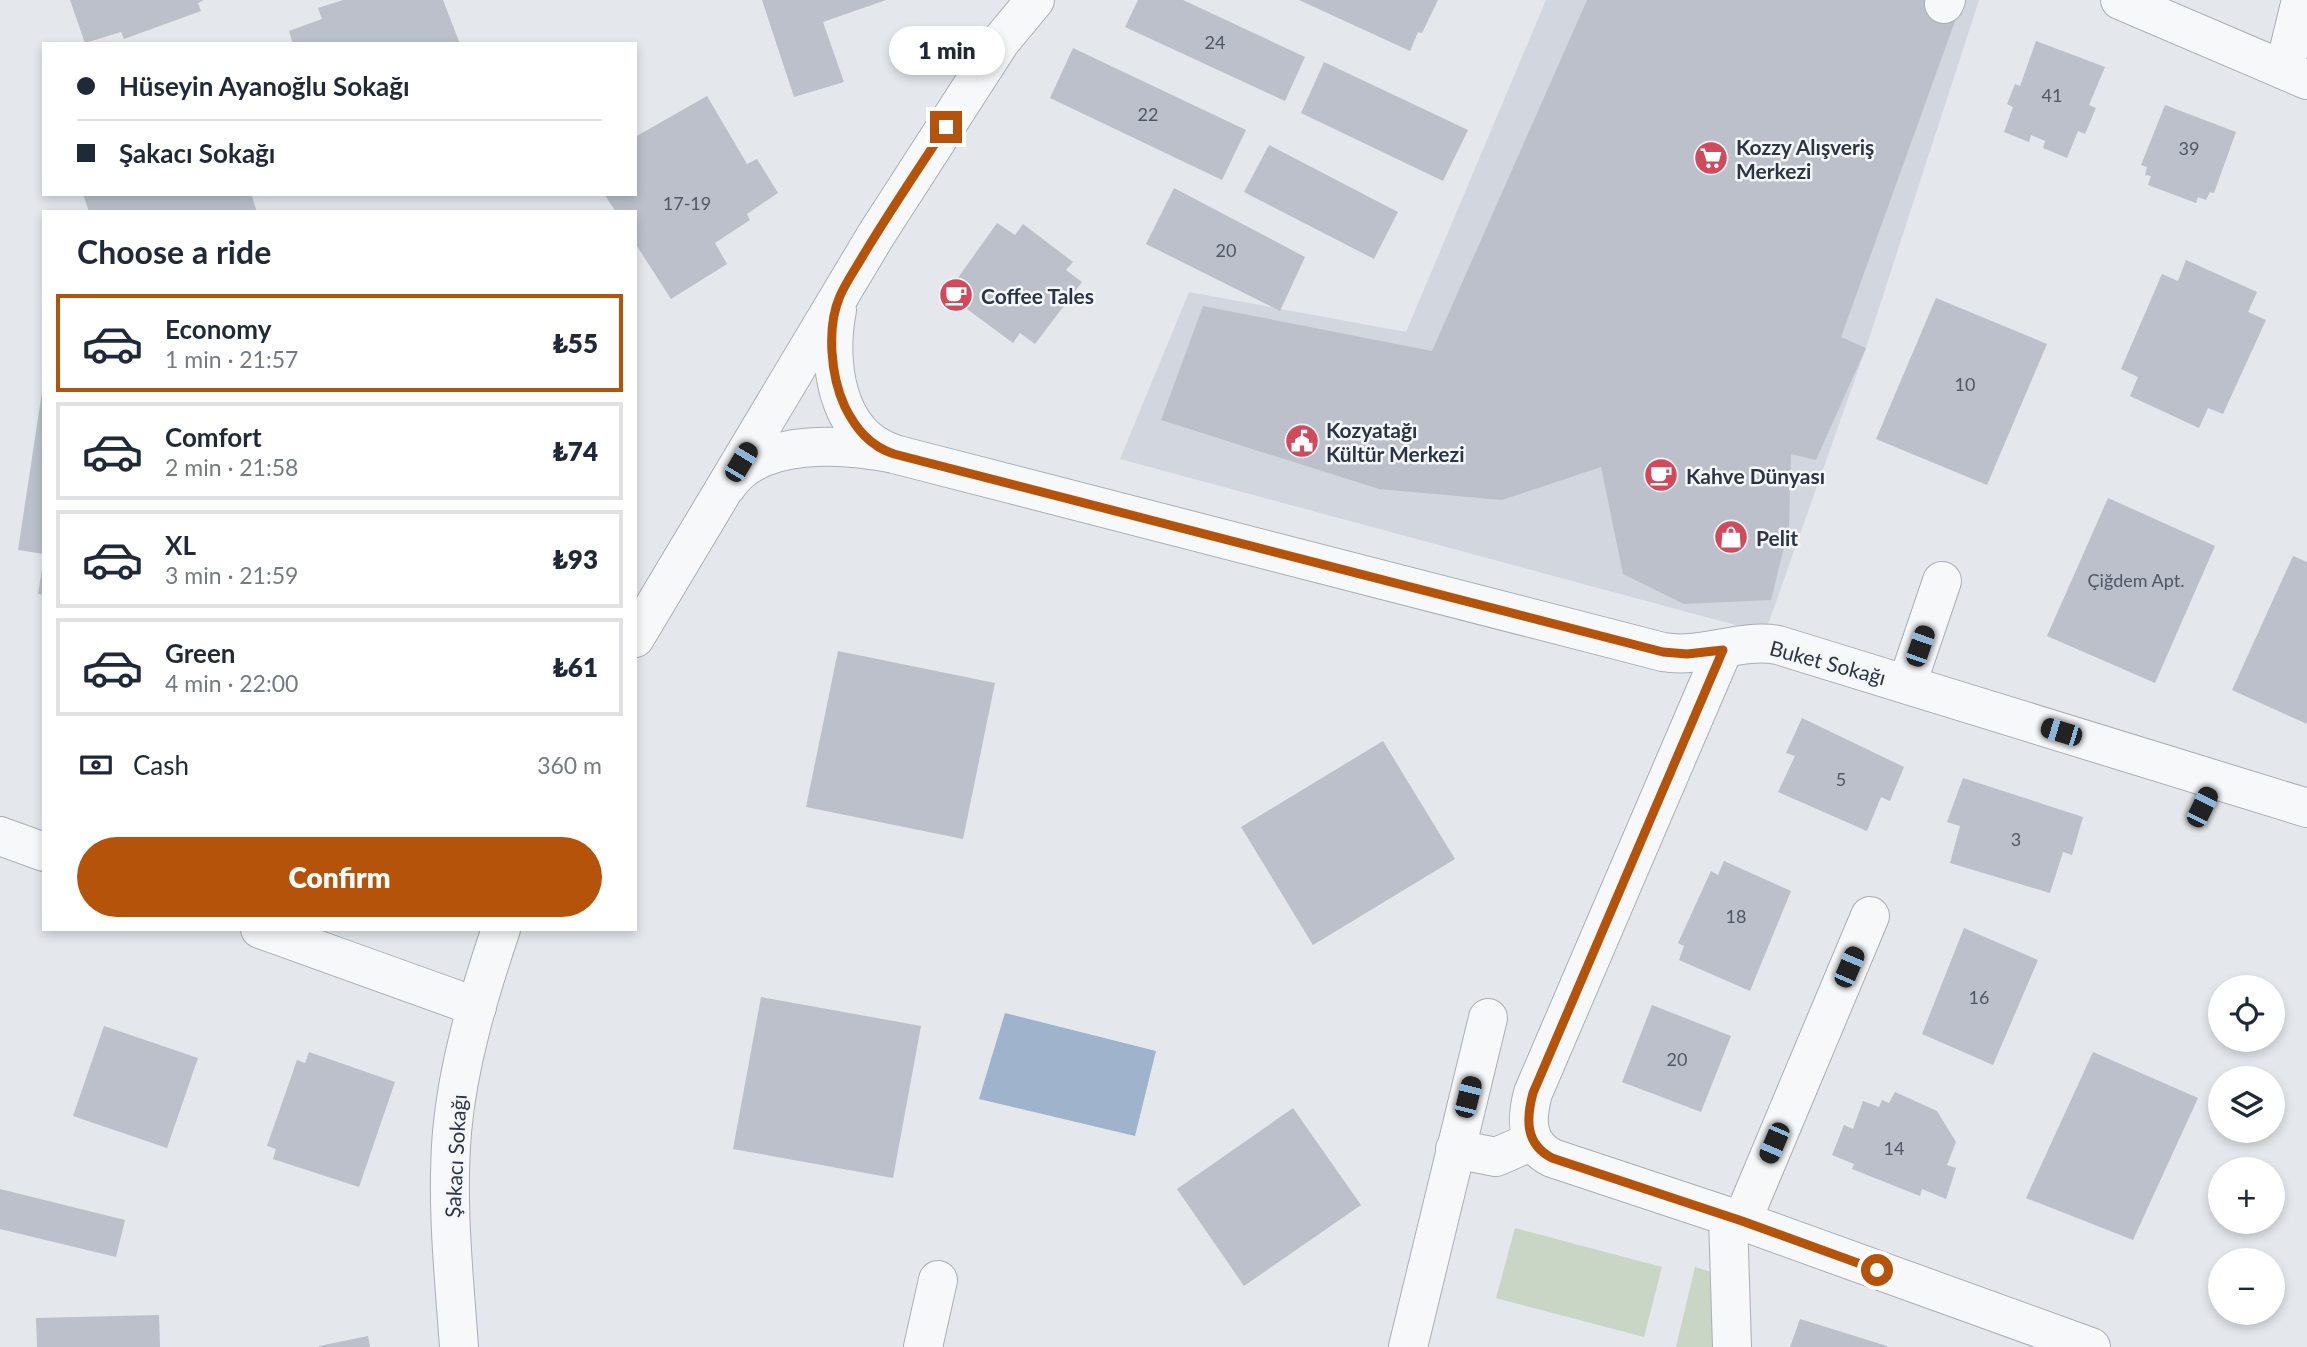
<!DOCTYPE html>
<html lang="en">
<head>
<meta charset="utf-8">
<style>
  body { margin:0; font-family:Lato,sans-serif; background:#f2f2f3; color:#1f2937; height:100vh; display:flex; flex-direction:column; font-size:26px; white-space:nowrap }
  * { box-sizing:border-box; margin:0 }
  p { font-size:23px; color:#747a83 }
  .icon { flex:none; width:38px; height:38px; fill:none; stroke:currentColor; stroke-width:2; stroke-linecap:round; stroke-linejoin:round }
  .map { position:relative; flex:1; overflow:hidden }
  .details { position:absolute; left:42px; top:210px; width:595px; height:721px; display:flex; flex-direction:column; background:#fff; border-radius:0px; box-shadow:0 4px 10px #0003 }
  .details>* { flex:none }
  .hud { position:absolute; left:42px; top:42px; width:595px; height:154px; border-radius:0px; box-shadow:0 4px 10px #0003; display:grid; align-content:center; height:154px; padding:0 35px; background:#fff }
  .controls { position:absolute; left:2208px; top:975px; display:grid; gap:14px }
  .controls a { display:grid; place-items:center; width:77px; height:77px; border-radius:50%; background:#fff; box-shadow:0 4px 10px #0003; font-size:35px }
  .end { position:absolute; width:32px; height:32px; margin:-16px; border:9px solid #b45309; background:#fff; box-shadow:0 0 0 4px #fff }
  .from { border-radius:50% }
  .bubble { position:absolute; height:49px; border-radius:24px; background:#fff; box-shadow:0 4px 10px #0003; font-size:23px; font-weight:800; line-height:49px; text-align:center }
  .car { position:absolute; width:21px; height:42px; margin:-21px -10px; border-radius:9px; box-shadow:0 0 5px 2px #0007; background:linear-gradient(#222 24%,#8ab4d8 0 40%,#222 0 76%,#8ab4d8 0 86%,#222 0) }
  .hud b { display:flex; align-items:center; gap:24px; height:66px; font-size:26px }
  .hud b+b { border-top:2px solid #e0e1e3 }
  .hud i { width:18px; height:18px; background:#1f2937 }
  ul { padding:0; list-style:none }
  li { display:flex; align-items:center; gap:21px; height:98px; margin:0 14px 10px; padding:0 21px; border:4px solid #e0e1e3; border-radius:0px }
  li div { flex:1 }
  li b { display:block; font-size:26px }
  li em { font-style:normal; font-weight:800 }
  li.selected { border-color:#b45309 }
  li>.icon { width:63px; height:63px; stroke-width:1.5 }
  h2 { padding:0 35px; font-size:32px; line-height:84px }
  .pay { display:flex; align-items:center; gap:18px; height:77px; padding:0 35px; font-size:26px }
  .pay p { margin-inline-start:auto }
  .action { display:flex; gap:14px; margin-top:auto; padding:14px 35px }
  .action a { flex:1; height:80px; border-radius:42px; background:#b45309; color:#fff; font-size:28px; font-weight:800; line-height:80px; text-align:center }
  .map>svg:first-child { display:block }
  .built { fill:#d2d6de }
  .green { fill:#c9d6c5 }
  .water { fill:#9fb4cc }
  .building { fill:#bbc0ca }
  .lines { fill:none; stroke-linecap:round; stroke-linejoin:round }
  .minor-casing { stroke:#a9aeb7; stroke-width:40 }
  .minor { stroke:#f7f8fa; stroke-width:38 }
  .route { stroke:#b45309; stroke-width:9 }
  .labels { text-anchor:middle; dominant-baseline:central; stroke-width:5; stroke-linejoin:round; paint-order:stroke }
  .number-label { font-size:18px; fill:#4f5766 }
  .poi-label { font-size:21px; font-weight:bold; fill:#2b3445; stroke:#f4f6f9; text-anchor:start }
  .street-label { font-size:21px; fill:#2b3445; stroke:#f4f6f9 }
</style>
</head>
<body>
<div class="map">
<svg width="2307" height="1347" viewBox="0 0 2307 1347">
  <rect width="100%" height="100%" fill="#e4e7ec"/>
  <polygon class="built" points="1546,0 1979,0 1866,348 1765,633 1120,459 1189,292 1406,332"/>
  <g class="green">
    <polygon points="1515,1228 1662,1267 1644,1337 1496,1298"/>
    <polygon points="1695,1267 1724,1276 1726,1347 1676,1347"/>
  </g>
  <polygon class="water" points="1005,1013 1156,1051 1135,1136 979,1099"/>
  <g class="building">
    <polygon points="70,0 204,0 198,3 201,11 124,39 121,32 85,43"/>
    <polygon points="343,0 443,0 460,44 293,44 289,31 322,19 318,8"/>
    <polygon points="762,0 886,0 823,22 844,82 794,97"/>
    <polygon points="1138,0 1183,0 1305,57 1285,101 1125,27"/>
    <polygon points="1299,0 1438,0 1422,33 1418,32 1410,51"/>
    <polygon points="1587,0 1934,0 1959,10 1841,337 1866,348 1816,460 1791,454 1789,527 1771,600 1684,604 1623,574 1601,467 1502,500 1379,489 1161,420 1203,306 1432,351"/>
    <polygon points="2036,41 2105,67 2089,105 2096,108 2085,134 2078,131 2067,158 2043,148 2045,141 2031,135 2029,142 2004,132 2013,107 2007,104 2015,84 2020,86"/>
    <polygon points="1073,48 1246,130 1222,180 1050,98"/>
    <polygon points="1324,62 1468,130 1443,181 1301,113"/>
    <polygon points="707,96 747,164 757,159 778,193 747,214 750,220 715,243 727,264 671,299 635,243 635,212 616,212 604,194 635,194 635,137"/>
    <polygon points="2165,105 2236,132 2214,193 2210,192 2206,200 2198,197 2196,203 2148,185 2151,176 2145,175 2147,167 2141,165"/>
    <polygon points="1269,145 1398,212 1374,259 1244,192"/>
    <polygon points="1174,188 1305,257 1280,311 1146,244"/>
    <polygon points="83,194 251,194 257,212 89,212"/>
    <polygon points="997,223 1015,235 1023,224 1073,262 1066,270 1082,282 1035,344 1020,333 1013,343 963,306 971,294 955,282"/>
    <polygon points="2186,260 2257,292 2248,312 2266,320 2223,414 2208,408 2199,428 2130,396 2138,377 2121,369 2162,274 2178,281"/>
    <polygon points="1936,298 2047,344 1987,485 1876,439"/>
    <polygon points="42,392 44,393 44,554 18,550"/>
    <polygon points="2108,498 2215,546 2155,683 2047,636"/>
    <polygon points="2293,556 2307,562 2307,724 2232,690"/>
    <polygon points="42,569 44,569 44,595 38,594"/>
    <polygon points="838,651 995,683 963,839 806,807"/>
    <polygon points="1802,718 1904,767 1890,801 1881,797 1867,831 1778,792 1795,756 1786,753"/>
    <polygon points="1383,741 1455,859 1313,945 1241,827"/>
    <polygon points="1963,778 2083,817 2072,855 2063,852 2050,893 1950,863 1960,826 1947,822"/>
    <polygon points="1724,861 1791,891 1750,991 1679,960 1684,946 1678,943 1711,871 1718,875"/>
    <polygon points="1964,928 2038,960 1993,1065 1922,1034"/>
    <polygon points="761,997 921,1026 893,1178 733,1149"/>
    <polygon points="1652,1005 1731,1036 1701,1112 1622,1082"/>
    <polygon points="104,1026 198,1058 167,1148 73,1116"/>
    <polygon points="309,1052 395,1082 359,1187 273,1159 276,1149 267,1146 297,1060 305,1063"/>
    <polygon points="2093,1052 2198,1098 2133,1240 2026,1198"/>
    <polygon points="1895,1092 1937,1111 1956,1142 1947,1165 1956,1168 1946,1199 1922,1189 1920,1196 1852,1169 1854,1164 1832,1155 1844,1125 1853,1129 1863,1101 1879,1107 1882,1100 1889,1103"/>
    <polygon points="1293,1108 1361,1205 1244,1286 1177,1189"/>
    <polygon points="0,1189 125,1220 116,1257 0,1229"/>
    <polygon points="159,1315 160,1347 37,1347 36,1318"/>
    <polygon points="1800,1319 1887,1346 1887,1347 1790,1347"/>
    <polygon points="368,1336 370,1347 319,1347 319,1346"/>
  </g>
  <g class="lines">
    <g class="minor-casing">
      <g id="minor">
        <polyline points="2120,0 2307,80"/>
        <polyline points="1944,4 1946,0"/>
        <polyline points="2284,70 2301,0"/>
        <path d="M837,310c-10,50 -2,124 55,143"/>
        <path d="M727,486c32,-49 118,-42 167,-32l769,198c39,7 77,-14 115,-7l529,163"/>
        <polyline points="635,638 876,235 1001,41 1035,0"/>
        <path d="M1723,650l-190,443c-7,26 -8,51 19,65l190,63 349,126"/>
        <polyline points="1907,684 1942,581"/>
        <polyline points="0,836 44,852"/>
        <polyline points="260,929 477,1007"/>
        <polyline points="1455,1149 1496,1157 1533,1141"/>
        <polyline points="1728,1217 1732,1347"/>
        <polyline points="1742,1221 1870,916"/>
        <path d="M459,1347c-5,-71 -13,-143 -7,-215 6,-68 27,-138 49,-203"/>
        <polyline points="923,1347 938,1280"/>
        <polyline points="1408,1347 1488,1018"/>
      </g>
    </g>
    <use href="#minor" class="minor"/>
  </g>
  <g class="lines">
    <path class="route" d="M946,127c-28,42 -56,84 -82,127 -8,14 -18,28 -24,42 -14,32 -9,81 5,111 11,22 25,39 49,47l769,198 24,2 36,-4 -190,443c-7,26 -8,51 19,65l190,63 135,49"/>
  </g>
  <defs>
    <g id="supermarket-disc" transform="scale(1.75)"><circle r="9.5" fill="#d1495b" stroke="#f4f6f9"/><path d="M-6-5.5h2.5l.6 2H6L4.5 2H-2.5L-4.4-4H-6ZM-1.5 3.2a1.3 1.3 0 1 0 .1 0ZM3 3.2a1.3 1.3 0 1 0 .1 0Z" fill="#fff"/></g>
    <g id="cafe-disc" transform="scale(1.75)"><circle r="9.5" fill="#d1495b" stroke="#f4f6f9"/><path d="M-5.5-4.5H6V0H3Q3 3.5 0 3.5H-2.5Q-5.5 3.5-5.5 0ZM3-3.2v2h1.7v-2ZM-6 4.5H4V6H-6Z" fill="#fff"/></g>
    <g id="civic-disc" transform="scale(1.75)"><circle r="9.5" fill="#d1495b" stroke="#f4f6f9"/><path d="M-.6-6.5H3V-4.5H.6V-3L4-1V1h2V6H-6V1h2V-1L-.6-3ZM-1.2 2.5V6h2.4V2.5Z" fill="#fff"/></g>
    <g id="shop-disc" transform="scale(1.75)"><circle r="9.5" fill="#d1495b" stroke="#f4f6f9"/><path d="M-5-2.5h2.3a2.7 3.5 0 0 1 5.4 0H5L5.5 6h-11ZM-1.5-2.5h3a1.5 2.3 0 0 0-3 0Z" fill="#fff"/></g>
  </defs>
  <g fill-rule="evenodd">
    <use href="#supermarket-disc" x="1711" y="158"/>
    <use href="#cafe-disc" x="956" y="295"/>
    <use href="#civic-disc" x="1302" y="441"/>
    <use href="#cafe-disc" x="1661" y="475"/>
    <use href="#shop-disc" x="1731" y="537"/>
  </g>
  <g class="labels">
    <g class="number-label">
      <text x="1215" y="42">24</text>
      <text x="2052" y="95">41</text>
      <text x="1148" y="114">22</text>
      <text x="2189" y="148">39</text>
      <text x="687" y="203">17-19</text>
      <text x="1226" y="250">20</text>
      <text x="1965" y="384">10</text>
      <text x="2136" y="580">Çiğdem Apt.</text>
      <text x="1841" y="779">5</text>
      <text x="2016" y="839">3</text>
      <text x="1736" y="916">18</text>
      <text x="1979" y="997">16</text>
      <text x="1677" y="1059">20</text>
      <text x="1894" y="1148">14</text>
    </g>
    <g class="poi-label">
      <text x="1736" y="146">Kozzy Alışveriş<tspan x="1736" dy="24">Merkezi</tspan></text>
      <text x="981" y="295">Coffee Tales</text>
      <text x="1326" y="429">Kozyatağı<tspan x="1326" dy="24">Kültür Merkezi</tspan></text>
      <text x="1686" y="475">Kahve Dünyası</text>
      <text x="1756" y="537">Pelit</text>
    </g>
    <g class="street-label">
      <text transform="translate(1828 662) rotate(15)">Buket Sokağı</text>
      <text transform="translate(455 1156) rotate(-87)">Şakacı Sokağı</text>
    </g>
  </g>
</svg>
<div class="controls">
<a><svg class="icon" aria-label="locate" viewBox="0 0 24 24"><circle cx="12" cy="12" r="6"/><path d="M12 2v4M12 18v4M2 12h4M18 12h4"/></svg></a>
<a><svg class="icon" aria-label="layers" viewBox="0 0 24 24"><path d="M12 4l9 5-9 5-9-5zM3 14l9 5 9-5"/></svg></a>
<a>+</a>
<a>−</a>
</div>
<i class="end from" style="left:1877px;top:1270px"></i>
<i class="end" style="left:946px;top:127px"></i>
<div class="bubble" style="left:889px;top:26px;width:116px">1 min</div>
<i class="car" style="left:741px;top:462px;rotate:31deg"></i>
<i class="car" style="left:1920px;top:646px;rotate:19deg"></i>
<i class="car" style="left:2061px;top:732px;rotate:287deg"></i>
<i class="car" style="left:2202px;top:807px;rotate:26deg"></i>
<i class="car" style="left:1849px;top:967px;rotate:23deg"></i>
<i class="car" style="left:1468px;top:1097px;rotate:14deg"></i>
<i class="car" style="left:1774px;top:1143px;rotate:203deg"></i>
<div class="hud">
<b><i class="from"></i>Hüseyin Ayanoğlu Sokağı</b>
<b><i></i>Şakacı Sokağı</b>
</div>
<section class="details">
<h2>Choose a ride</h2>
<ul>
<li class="selected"><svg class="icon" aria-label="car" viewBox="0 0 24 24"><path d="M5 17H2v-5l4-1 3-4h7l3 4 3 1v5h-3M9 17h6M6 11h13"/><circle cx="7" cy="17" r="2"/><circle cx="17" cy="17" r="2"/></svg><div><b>Economy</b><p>1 min · 21:57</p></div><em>₺55</em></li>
<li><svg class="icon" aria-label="car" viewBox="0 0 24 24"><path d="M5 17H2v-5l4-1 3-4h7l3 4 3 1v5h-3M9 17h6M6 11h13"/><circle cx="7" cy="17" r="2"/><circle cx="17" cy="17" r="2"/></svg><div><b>Comfort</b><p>2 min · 21:58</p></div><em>₺74</em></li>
<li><svg class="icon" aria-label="car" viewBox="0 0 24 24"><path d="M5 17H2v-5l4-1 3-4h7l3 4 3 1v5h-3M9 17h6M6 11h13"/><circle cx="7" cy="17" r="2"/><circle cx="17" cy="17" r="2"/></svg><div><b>XL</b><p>3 min · 21:59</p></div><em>₺93</em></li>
<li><svg class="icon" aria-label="car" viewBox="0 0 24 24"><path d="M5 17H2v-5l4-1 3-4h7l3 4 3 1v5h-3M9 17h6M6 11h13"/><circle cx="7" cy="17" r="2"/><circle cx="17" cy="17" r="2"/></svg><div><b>Green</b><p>4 min · 22:00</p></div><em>₺61</em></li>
</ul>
<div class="pay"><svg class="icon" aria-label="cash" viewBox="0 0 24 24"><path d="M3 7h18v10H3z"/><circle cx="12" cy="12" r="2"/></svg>Cash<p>360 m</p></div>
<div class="action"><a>Confirm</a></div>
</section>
</div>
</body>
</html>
